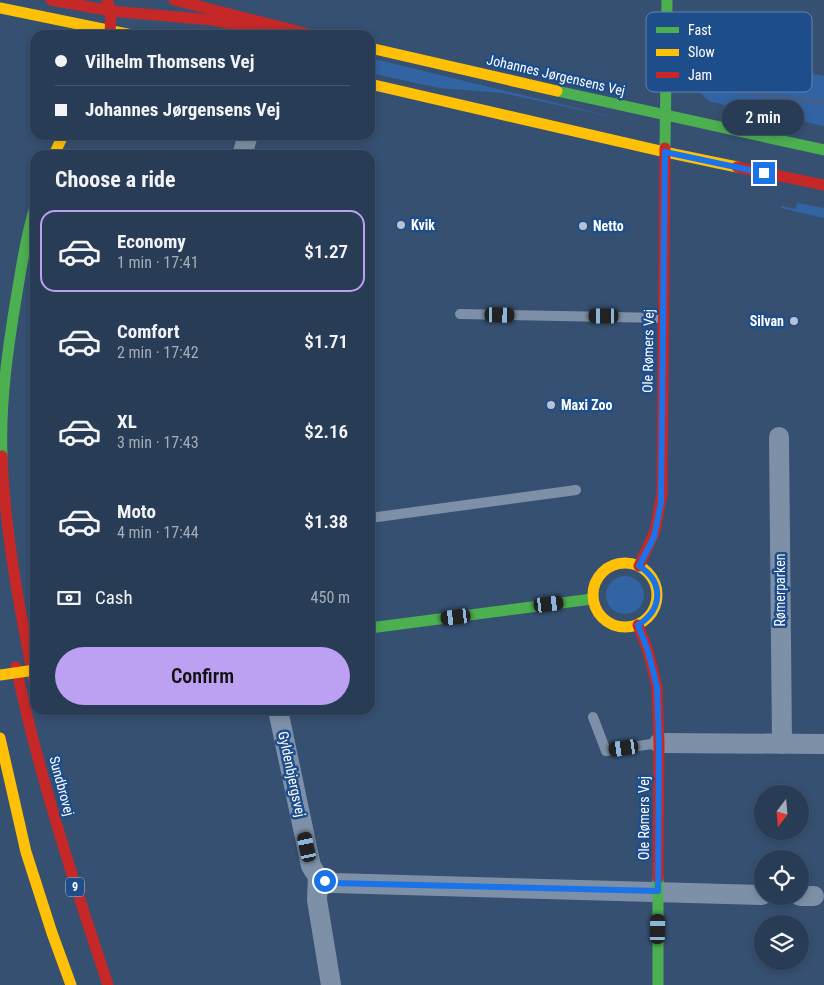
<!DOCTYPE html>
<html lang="en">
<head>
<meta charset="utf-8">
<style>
  body { margin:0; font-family:"Roboto Condensed",sans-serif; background:#344760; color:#f1f3f6; height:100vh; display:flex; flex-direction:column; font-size:19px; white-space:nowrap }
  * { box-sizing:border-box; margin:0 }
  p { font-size:16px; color:#a5adb9 }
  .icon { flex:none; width:28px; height:28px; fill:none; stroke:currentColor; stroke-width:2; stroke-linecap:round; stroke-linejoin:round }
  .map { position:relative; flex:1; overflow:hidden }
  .drawer { position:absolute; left:30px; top:150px; width:345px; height:565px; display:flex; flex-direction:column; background:#283c56; border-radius:15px; box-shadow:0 2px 8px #0003,0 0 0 1px #44566c }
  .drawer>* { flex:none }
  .top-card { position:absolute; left:30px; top:30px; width:345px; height:110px; border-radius:15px; box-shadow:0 2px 8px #0003,0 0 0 1px #44566c; display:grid; align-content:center; height:110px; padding:0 25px; background:#283c56 }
  .needle { width:32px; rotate:196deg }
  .tools { position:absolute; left:754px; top:785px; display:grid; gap:10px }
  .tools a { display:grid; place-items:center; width:55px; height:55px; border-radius:50%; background:#283c56; box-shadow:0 2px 8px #0003,0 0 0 1px #44566c; font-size:25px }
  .end { position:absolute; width:22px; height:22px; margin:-11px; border:6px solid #1a73e8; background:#fff; box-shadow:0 0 0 2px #fff }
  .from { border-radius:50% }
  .bubble { position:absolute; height:35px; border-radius:18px; background:#283c56; box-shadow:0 2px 8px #0003,0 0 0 1px #44566c; font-size:16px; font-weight:600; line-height:35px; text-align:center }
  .car { position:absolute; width:15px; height:30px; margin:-15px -8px; border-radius:6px; box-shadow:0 0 4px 1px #0007; background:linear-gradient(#222 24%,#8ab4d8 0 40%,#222 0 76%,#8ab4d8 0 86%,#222 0) }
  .top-card b { display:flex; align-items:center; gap:18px; height:48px; font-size:19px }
  .top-card b+b { border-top:1px solid #44566c }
  .top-card i { width:12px; height:12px; background:#f1f3f6 }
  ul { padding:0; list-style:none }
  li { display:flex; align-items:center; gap:15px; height:82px; margin:0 10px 8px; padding:0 15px; border:2px solid transparent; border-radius:15px }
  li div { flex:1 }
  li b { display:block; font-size:19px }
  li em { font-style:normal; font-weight:600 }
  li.active { border-color:#bca0f2 }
  li>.icon { width:45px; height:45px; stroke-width:1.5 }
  h2 { padding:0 25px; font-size:22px; line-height:60px }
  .pay { display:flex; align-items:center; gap:12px; height:55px; padding:0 25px; font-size:19px }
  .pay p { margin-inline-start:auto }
  .cta { display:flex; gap:10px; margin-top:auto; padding:10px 25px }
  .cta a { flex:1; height:58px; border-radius:30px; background:#bca0f2; color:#111; font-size:20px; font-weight:600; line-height:58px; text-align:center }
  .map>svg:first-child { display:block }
  .green { fill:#3263a2 }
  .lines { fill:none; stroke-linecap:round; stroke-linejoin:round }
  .stream { stroke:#40618d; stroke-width:5.5 }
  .lane { stroke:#7d90a7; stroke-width:10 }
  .street { stroke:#7d90a7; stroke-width:20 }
  .fast { stroke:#4caf50; stroke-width:11 }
  .slow { stroke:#ffc107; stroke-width:11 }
  .jam { stroke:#c62828; stroke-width:11 }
  .slow-bridge { stroke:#ffc107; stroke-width:11 }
  .route { stroke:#1a73e8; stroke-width:6 }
  .poi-dot { fill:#b9c2ce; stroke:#1e4d8b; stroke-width:2 }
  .labels { text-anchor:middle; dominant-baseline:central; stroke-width:5; stroke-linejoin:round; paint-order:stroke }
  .shield { fill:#1e4d8b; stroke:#bccadc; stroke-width:1 }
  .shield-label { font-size:12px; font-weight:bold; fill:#fff }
  .street-label { font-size:14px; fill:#fff; stroke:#1e4d8b }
  .poi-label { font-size:14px; font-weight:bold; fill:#fff; stroke:#1e4d8b; text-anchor:start }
  .key { fill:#1e4d8b; stroke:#6282ae; stroke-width:1 }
  .key-label { font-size:14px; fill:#fff }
</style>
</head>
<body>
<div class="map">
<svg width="824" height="985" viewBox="0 0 824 985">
  <rect width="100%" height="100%" fill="#365072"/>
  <g class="green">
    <path d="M691,51l133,25v50l-113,-24c-20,-13 -20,-30 -20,-51z"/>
    <polygon points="370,58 622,119 502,93 439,88 370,73"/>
    <polygon points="797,203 824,208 824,218 781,208 781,206 796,209"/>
    <circle cx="625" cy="595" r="19"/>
  </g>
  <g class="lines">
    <polyline class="stream" points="722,85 765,96 824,102"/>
    <g class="lane">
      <polyline points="460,314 663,318"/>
      <polyline points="370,518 576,490"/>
      <polyline points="593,717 606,751 658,743"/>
    </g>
    <g class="street">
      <polyline points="242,155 248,135"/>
      <polyline points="779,437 782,744"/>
      <polyline points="278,710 311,866 318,877 317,900 331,985"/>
      <polyline points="659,743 824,744"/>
      <polyline points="318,877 333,883 762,895"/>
      <polyline points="800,896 814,896"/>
    </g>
    <g class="fast">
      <polyline points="557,91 824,150"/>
      <polyline points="665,148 667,0"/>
      <path d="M2,456c-2,-55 6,-109 15,-163 5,-29 9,-58 18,-86"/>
      <polyline points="370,628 592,599"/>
      <polyline points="658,985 658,878"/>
    </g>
    <g class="slow">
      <polyline points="0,8 132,35"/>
      <polyline points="370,48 557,91"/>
      <polyline points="370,84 665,152 737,167"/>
      <polyline points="54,155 63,135"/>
      <circle cx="625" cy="595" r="32"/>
      <polyline points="0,738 26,852 52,933 71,985"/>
    </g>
    <g class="jam">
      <polyline points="51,0 111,11 212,20 262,30 285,29"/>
      <polyline points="107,0 111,11 110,35"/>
      <polyline points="174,0 313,35"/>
      <polyline points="737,167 824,185"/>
      <path d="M2,456c3,78 18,155 33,231"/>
      <polyline points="639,566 655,531 662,493 665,148"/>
      <polyline points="638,625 648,651 657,687 659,743 658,878"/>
      <path d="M16,667c23,108 57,213 92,318"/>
    </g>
    <polyline class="slow-bridge" points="0,675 35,670"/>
  </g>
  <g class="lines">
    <path class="route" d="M325,881l8,2 325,8 1,-148 -2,-56 -9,-36 -10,-26c25,-16 26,-43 1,-59l15,-29 7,-35 4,-350 99,21"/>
  </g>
  <g class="poi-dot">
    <circle cx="401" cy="225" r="5"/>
    <circle cx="583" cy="226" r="5"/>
    <circle cx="794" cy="321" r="5"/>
    <circle cx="551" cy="405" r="5"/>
  </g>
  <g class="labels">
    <rect class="shield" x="66" y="877.5" width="18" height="19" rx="4"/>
    <g class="shield-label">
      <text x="75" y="887">9</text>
    </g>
    <g class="street-label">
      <text transform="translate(556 75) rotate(13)">Johannes Jørgensens Vej</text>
      <text transform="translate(648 351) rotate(-89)">Ole Rømers Vej</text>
      <text transform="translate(780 590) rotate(-90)">Rømerparken</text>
      <text transform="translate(292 774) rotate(78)">Gyldenbjergsvej</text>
      <text transform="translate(62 786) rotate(75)">Sundbrovej</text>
      <text transform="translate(644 818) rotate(-90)">Ole Rømers Vej</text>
    </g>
    <g class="poi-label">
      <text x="411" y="225">Kvik</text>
      <text x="593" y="226">Netto</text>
      <text x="784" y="321" text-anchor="end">Silvan</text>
      <text x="561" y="405">Maxi Zoo</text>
    </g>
  </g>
  <rect x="646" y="12" width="166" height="80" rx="8" class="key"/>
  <rect x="656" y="27" width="23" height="6" fill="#4caf50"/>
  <rect x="656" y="49" width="23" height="7" fill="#ffc107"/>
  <rect x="656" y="72" width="23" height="6" fill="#c62828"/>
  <g class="key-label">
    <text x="688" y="35">Fast</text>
    <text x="688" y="57">Slow</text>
    <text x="688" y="80">Jam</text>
  </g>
</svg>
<div class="tools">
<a><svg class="needle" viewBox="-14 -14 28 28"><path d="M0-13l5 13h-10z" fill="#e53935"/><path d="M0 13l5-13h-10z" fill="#a5adb9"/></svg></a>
<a><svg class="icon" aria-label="locate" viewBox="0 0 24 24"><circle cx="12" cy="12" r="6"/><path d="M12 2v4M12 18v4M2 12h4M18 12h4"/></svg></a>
<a><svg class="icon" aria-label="layers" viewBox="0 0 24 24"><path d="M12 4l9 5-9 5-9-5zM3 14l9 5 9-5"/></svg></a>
</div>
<i class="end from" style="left:325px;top:881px"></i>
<i class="end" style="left:764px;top:173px"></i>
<div class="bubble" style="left:722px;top:100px;width:82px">2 min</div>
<i class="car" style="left:500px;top:315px;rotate:91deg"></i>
<i class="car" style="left:604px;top:316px;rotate:270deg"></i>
<i class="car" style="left:549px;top:604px;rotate:83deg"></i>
<i class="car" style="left:456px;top:617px;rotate:263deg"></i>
<i class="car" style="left:624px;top:748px;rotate:262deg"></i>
<i class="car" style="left:307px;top:847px;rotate:348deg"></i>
<i class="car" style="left:658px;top:929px;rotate:1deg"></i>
<div class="top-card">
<b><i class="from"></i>Vilhelm Thomsens Vej</b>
<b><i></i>Johannes Jørgensens Vej</b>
</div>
<section class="drawer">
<h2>Choose a ride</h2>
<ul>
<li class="active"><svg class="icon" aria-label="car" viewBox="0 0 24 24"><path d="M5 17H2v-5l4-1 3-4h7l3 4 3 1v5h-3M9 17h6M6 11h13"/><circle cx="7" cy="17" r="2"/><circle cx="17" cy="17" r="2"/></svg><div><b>Economy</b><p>1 min · 17:41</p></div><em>$1.27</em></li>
<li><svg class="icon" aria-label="car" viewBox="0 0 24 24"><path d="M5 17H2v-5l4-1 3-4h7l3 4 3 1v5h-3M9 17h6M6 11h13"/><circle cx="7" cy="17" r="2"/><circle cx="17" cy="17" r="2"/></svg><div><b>Comfort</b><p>2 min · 17:42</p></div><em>$1.71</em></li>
<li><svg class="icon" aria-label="car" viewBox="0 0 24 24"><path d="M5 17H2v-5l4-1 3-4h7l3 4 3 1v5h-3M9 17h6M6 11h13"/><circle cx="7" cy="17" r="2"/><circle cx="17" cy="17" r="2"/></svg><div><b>XL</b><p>3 min · 17:43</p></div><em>$2.16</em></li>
<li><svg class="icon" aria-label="car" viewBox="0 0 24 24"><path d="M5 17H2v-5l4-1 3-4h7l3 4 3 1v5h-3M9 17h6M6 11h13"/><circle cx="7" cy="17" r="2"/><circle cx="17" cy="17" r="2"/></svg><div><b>Moto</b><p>4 min · 17:44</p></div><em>$1.38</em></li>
</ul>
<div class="pay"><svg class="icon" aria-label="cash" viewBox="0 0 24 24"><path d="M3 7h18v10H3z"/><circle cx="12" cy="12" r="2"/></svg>Cash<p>450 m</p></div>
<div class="cta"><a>Confirm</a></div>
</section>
</div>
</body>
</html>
